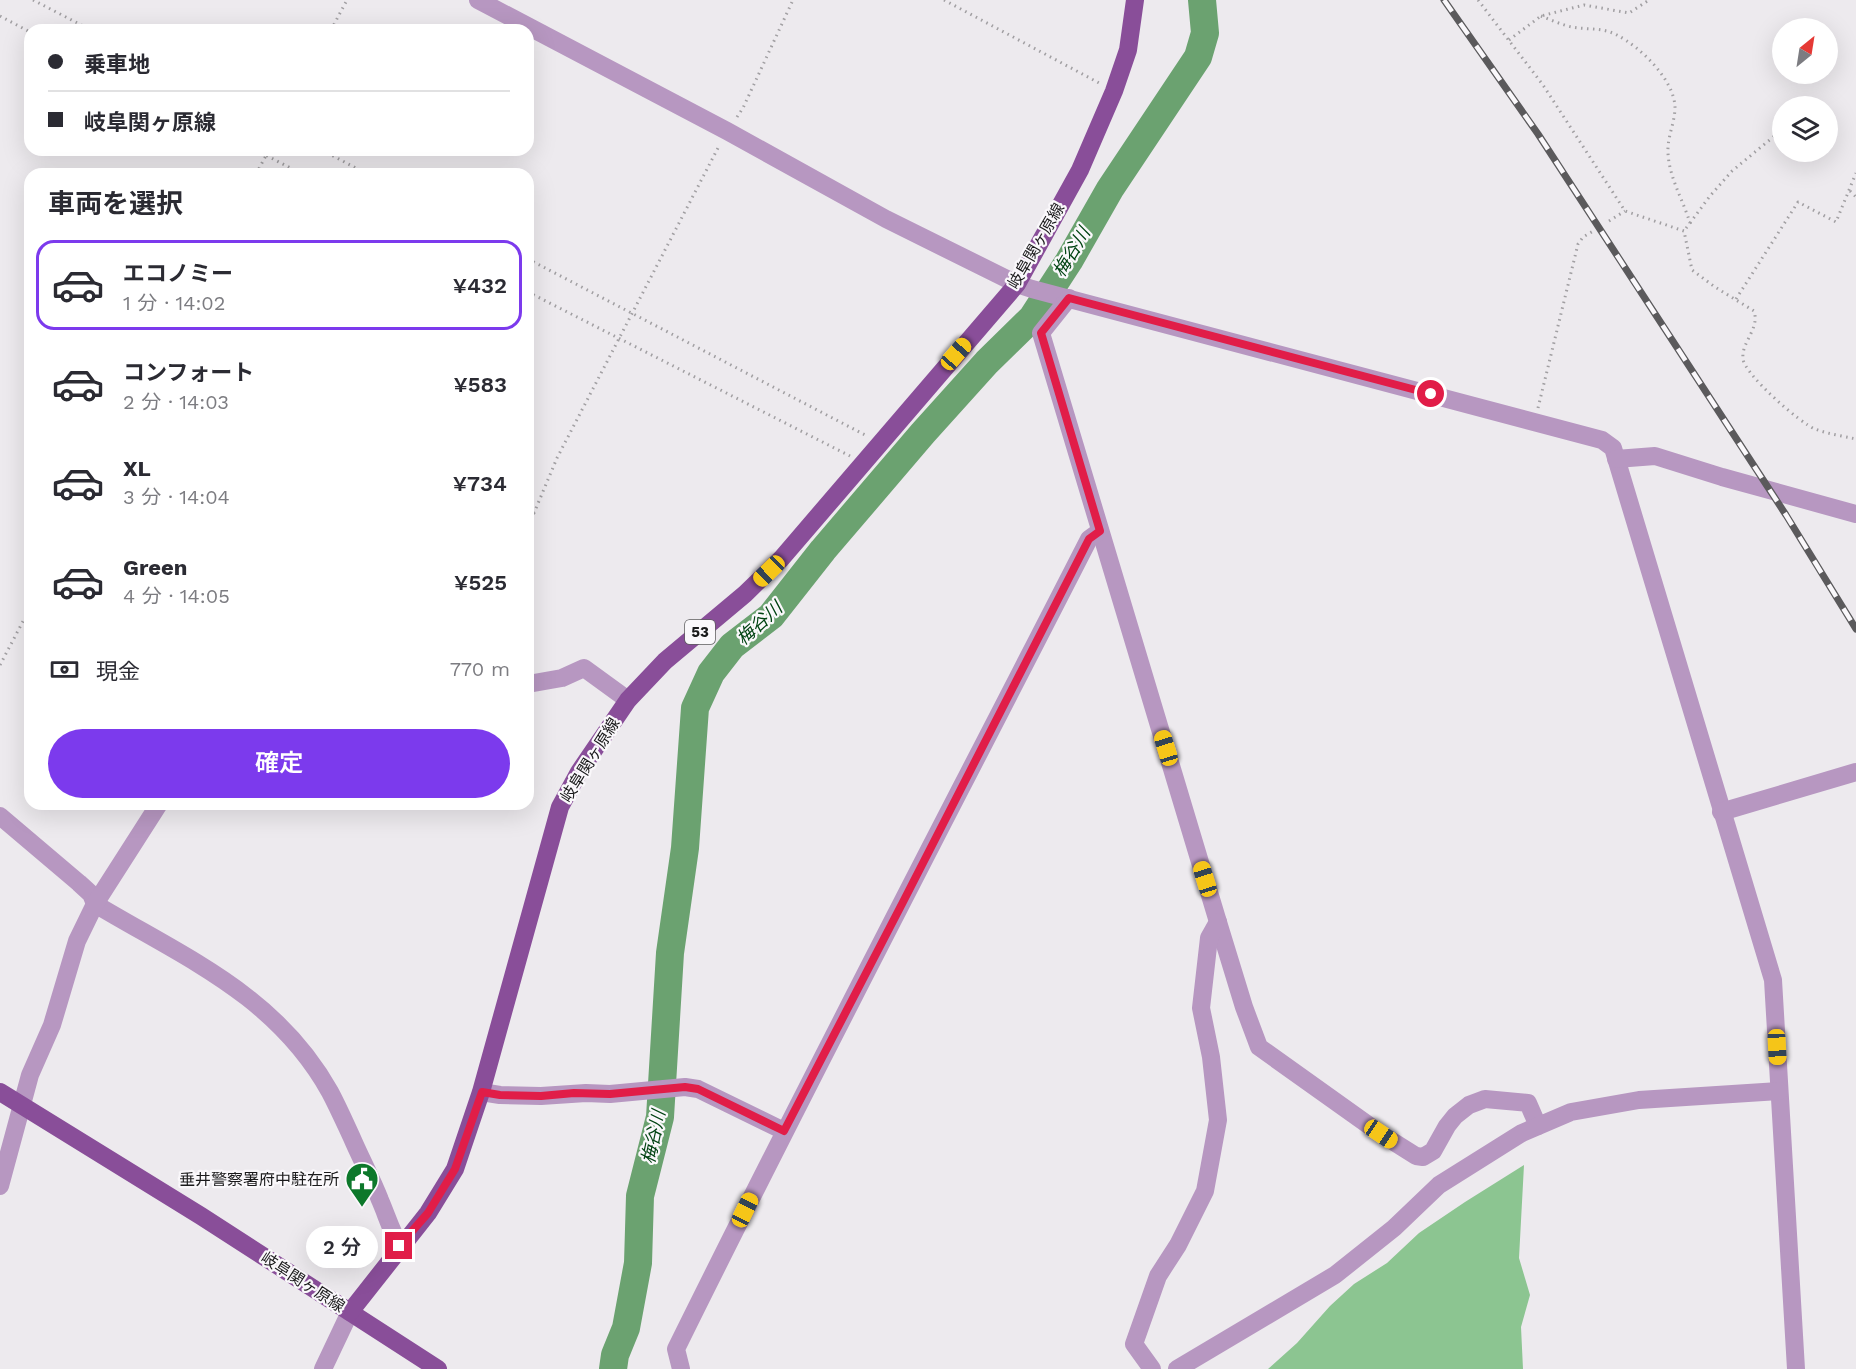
<!DOCTYPE html>
<html lang="ja">
<head>
<meta charset="utf-8">
<style>
  body { margin:0; font-family:"Work Sans","Noto Sans JP",sans-serif; background:#f7f7f7; color:#2b2b33; height:100vh; display:flex; flex-direction:column; font-size:22px; white-space:nowrap }
  * { box-sizing:border-box; margin:0 }
  p { font-size:20px; color:#7c7c81 }
  .icon { flex:none; width:33px; height:33px; fill:none; stroke:currentColor; stroke-width:2; stroke-linecap:round; stroke-linejoin:round }
  .map { position:relative; flex:1; overflow:hidden }
  .panel { position:absolute; left:24px; top:168px; width:510px; height:642px; display:flex; flex-direction:column; background:#fff; border-radius:18px; box-shadow:0 6px 24px #0002 }
  .panel>* { flex:none }
  .hud { position:absolute; left:24px; top:24px; width:510px; height:132px; border-radius:18px; box-shadow:0 6px 24px #0002; display:grid; align-content:center; height:132px; padding:0 24px; background:#fff }
  .needle { width:39px; rotate:30deg }
  .buttons { position:absolute; left:1772px; top:18px; display:grid; gap:12px }
  .buttons a { display:grid; place-items:center; width:66px; height:66px; border-radius:50%; background:#fff; box-shadow:0 6px 24px #0002; font-size:30px }
  .end { position:absolute; width:27px; height:27px; margin:-14px; border:8px solid #e11d48; background:#fff; box-shadow:0 0 0 3px #fff }
  .from { border-radius:50% }
  .bubble { position:absolute; height:42px; border-radius:21px; background:#fff; box-shadow:0 6px 24px #0002; font-size:20px; font-weight:600; line-height:42px; text-align:center }
  .car { position:absolute; width:18px; height:36px; margin:-18px -9px; border-radius:8px; box-shadow:0 0 4px 2px #0007; background:linear-gradient(#f5c518 24%,#345 0 40%,#f5c518 0 76%,#345 0 86%,#f5c518 0) }
  .hud b { display:flex; align-items:center; gap:21px; height:57px; font-size:22px }
  .hud b+b { border-top:2px solid #e1e1e2 }
  .hud i { width:15px; height:15px; background:#2b2b33 }
  ul { padding:0; list-style:none }
  li { display:flex; align-items:center; gap:18px; height:90px; margin:0 12px 9px; padding:0 12px; border:3px solid transparent; border-radius:18px }
  li div { flex:1 }
  li b { display:block; font-size:22px }
  li em { font-style:normal; font-weight:600 }
  li.on { border-color:#7c3aed }
  li>.icon { width:54px; height:54px; stroke-width:1.5 }
  h2 { padding:0 24px; font-size:27px; line-height:72px }
  .pay { display:flex; align-items:center; gap:15px; height:66px; padding:0 24px; font-size:22px }
  .pay p { margin-inline-start:auto }
  .primary-button { display:flex; gap:12px; margin-top:auto; padding:12px 24px }
  .primary-button a { flex:1; height:69px; border-radius:36px; background:#7c3aed; color:#fff; font-size:24px; font-weight:600; line-height:69px; text-align:center }
  .map>svg:first-child { display:block }
  .forest { fill:#8cc591 }
  .lines { fill:none; stroke-linecap:round; stroke-linejoin:round }
  .river { stroke:#6ba270; stroke-width:28 }
  .path { stroke:#a19fa2; stroke-width:3; stroke-dasharray:1.5 4.5; stroke-linecap:butt }
  .minor { stroke:#b797c1; stroke-width:18 }
  .major { stroke:#894e99; stroke-width:18 }
  .rail-casing { stroke:#5b5a5c; stroke-width:7 }
  .rail { stroke:#faf8fb; stroke-width:4.5; stroke-dasharray:14; stroke-linecap:butt }
  .route { stroke:#e11d48; stroke-width:8 }
  .labels { text-anchor:middle; dominant-baseline:central; stroke-width:4.5; stroke-linejoin:round; paint-order:stroke }
  .shield { fill:#faf8fb; stroke:#5d5d5e; stroke-width:1.5 }
  .shield-label { font-size:15px; font-weight:bold; fill:#1a1a1b }
  .street-label { font-size:16px; fill:#1a1a1b; stroke:#faf8fb }
  .poi-label { font-size:16px; fill:#1a1a1b; stroke:#faf8fb; text-anchor:end }
  .water-label { font-size:18px; font-style:italic; fill:#004312; stroke:#faf8fb }
</style>
</head>
<body>
<div class="map">
<svg width="1856" height="1369" viewBox="0 0 1856 1369">
  <rect width="100%" height="100%" fill="#edeaee"/>
  <polygon class="forest" points="1524,1165 1519,1258 1530,1295 1521,1327 1523,1369 1268,1369 1297,1343 1330,1306 1354,1284 1387,1263 1419,1233 1465,1202"/>
  <g class="lines">
    <polyline class="river" points="613,1369 615,1355 626,1328 638,1263 640,1196 660,1117 670,953 685,848 695,708 711,673 732,646 771,616 823,550 923,433 987,362 1032,318 1069,261 1110,189 1198,57 1205,33 1202,0"/>
    <g class="path">
      <polyline points="33,0 91,30"/>
      <polyline points="944,0 1101,84"/>
      <path d="M1478,0l65,85 82,126 59,20 8,39 23,17 39,24c6,18 -13,31 -11,48 2,16 57,64 72,70 13,5 28,7 41,10"/>
      <polyline points="0,16 30,32"/>
      <path d="M1541,16c10,4 21,9 31,11 15,3 30,0 45,8 23,12 57,44 58,72 0,16 -8,30 -7,46 1,24 15,47 22,70l-6,8"/>
      <polyline points="331,30 347,0"/>
      <polyline points="1509,40 1541,16 1584,5 1629,13 1649,0"/>
      <polyline points="737,117 743,108 793,0"/>
      <polyline points="256,150 302,174"/>
      <polyline points="322,150 367,174"/>
      <polyline points="256,174 269,150"/>
      <polyline points="1850,191 1856,197"/>
      <polyline points="1609,221 1625,211"/>
      <polyline points="1690,223 1710,196 1732,171 1778,133"/>
      <polyline points="528,259 867,436"/>
      <polyline points="528,292 850,456"/>
      <polyline points="1736,299 1798,202 1836,222 1856,173"/>
      <polyline points="1538,408 1578,244 1583,237 1595,230"/>
      <polyline points="528,510 534,513 557,458 719,146"/>
      <polyline points="0,665 30,608"/>
    </g>
    <g class="minor">
      <polyline points="478,0 727,131 886,219 1017,284 1032,289 1602,440 1613,448 1773,980 1796,1369"/>
      <polyline points="1069,298 1041,333 1218,922 1244,1007 1259,1047 1381,1134 1416,1156 1423,1157 1433,1151 1447,1126 1455,1116 1469,1105 1485,1099 1528,1103 1538,1126"/>
      <polyline points="1616,459 1655,456 1722,477 1856,514"/>
      <polyline points="528,684 562,678 584,668 628,700"/>
      <polyline points="1721,812 1856,772"/>
      <path d="M0,816l79,67 12,11 4,10c90,54 181,91 235,188 8,15 15,31 22,46 9,21 20,41 28,62 7,16 11,31 20,46"/>
      <polyline points="481,1092 500,1095 541,1096 586,1093 610,1094 685,1087 698,1089 784,1131"/>
      <polyline points="0,1186 30,1075 52,1025 77,941 95,904 159,804"/>
      <polyline points="323,1369 350,1312"/>
      <path d="M681,1369l-5,-20c134,-272 275,-540 413,-810l11,-8"/>
      <polyline points="1152,1369 1134,1344 1158,1276 1178,1245 1205,1191 1218,1120 1211,1057 1201,1008 1209,938 1218,922"/>
      <polyline points="1177,1369 1335,1275 1394,1228 1439,1185 1522,1133 1571,1112 1639,1100 1779,1091"/>
    </g>
    <g class="major">
      <polyline points="0,1092 201,1216 438,1369"/>
      <polyline points="350,1312 428,1213 455,1169 481,1092 560,807 579,772 628,700 665,661 745,594 781,559 1017,284 1080,170 1114,91 1128,50 1135,0"/>
    </g>
    <g class="rail-casing">
      <polyline id="rail" points="1444,0 1538,134 1786,515 1856,629"/>
    </g>
    <use href="#rail" class="rail"/>
  </g>
  <g class="lines">
    <polyline class="route" points="399,1246 428,1213 455,1169 482,1092 500,1095 541,1096 574,1093 610,1094 685,1087 698,1089 784,1131 903,902 1089,539 1100,531 1041,333 1069,298 1431,394"/>
  </g>
  <defs>
    <g id="civic-pin" transform="scale(1.725)"><path d="M0 17L-7.5 6A9.5 9.5 0 1 1 7.5 6Z" fill="#0d782b" stroke="#faf8fb"/><path d="M-.6-6.5H3V-4.5H.6V-3L4-1V1h2V6H-6V1h2V-1L-.6-3ZM-1.2 2.5V6h2.4V2.5Z" fill="#fff"/></g>
  </defs>
  <g fill-rule="evenodd">
    <use href="#civic-pin" x="362" y="1179"/>
  </g>
  <g class="labels">
    <rect class="shield" x="685" y="620" width="30" height="24" rx="4.5"/>
    <g class="shield-label">
      <text x="700" y="632">53</text>
    </g>
    <g class="street-label">
      <text transform="translate(1036 246) rotate(-60)">岐阜関ヶ原線</text>
      <text transform="translate(590 760) rotate(-58)">岐阜関ヶ原線</text>
      <text transform="translate(303 1282) rotate(33)">岐阜関ヶ原線</text>
    </g>
    <g class="poi-label">
      <text x="339" y="1179">垂井警察署府中駐在所</text>
    </g>
    <g class="water-label">
      <text transform="translate(1071 252) rotate(-59)">梅谷川</text>
      <text transform="translate(759 623) rotate(-42)">梅谷川</text>
      <text transform="translate(653 1137) rotate(-78)">梅谷川</text>
    </g>
  </g>
</svg>
<div class="buttons">
<a><svg class="needle" viewBox="-14 -14 28 28"><path d="M0-13l5 13h-10z" fill="#e53935"/><path d="M0 13l5-13h-10z" fill="#7c7c81"/></svg></a>
<a><svg class="icon" aria-label="layers" viewBox="0 0 24 24"><path d="M12 4l9 5-9 5-9-5zM3 14l9 5 9-5"/></svg></a>
</div>
<i class="end from" style="left:1431px;top:394px"></i>
<i class="end" style="left:399px;top:1246px"></i>
<div class="bubble" style="left:306px;top:1226px;width:72px">2 分</div>
<i class="car" style="left:956px;top:354px;rotate:41deg"></i>
<i class="car" style="left:769px;top:571px;rotate:226deg"></i>
<i class="car" style="left:1166px;top:748px;rotate:343deg"></i>
<i class="car" style="left:1205px;top:879px;rotate:343deg"></i>
<i class="car" style="left:1777px;top:1047px;rotate:177deg"></i>
<i class="car" style="left:1381px;top:1134px;rotate:124deg"></i>
<i class="car" style="left:745px;top:1210px;rotate:26deg"></i>
<div class="hud">
<b><i class="from"></i>乗車地</b>
<b><i></i>岐阜関ヶ原線</b>
</div>
<section class="panel">
<h2>車両を選択</h2>
<ul>
<li class="on"><svg class="icon" aria-label="car" viewBox="0 0 24 24"><path d="M5 17H2v-5l4-1 3-4h7l3 4 3 1v5h-3M9 17h6M6 11h13"/><circle cx="7" cy="17" r="2"/><circle cx="17" cy="17" r="2"/></svg><div><b>エコノミー</b><p>1 分 · 14:02</p></div><em>¥432</em></li>
<li><svg class="icon" aria-label="car" viewBox="0 0 24 24"><path d="M5 17H2v-5l4-1 3-4h7l3 4 3 1v5h-3M9 17h6M6 11h13"/><circle cx="7" cy="17" r="2"/><circle cx="17" cy="17" r="2"/></svg><div><b>コンフォート</b><p>2 分 · 14:03</p></div><em>¥583</em></li>
<li><svg class="icon" aria-label="car" viewBox="0 0 24 24"><path d="M5 17H2v-5l4-1 3-4h7l3 4 3 1v5h-3M9 17h6M6 11h13"/><circle cx="7" cy="17" r="2"/><circle cx="17" cy="17" r="2"/></svg><div><b>XL</b><p>3 分 · 14:04</p></div><em>¥734</em></li>
<li><svg class="icon" aria-label="car" viewBox="0 0 24 24"><path d="M5 17H2v-5l4-1 3-4h7l3 4 3 1v5h-3M9 17h6M6 11h13"/><circle cx="7" cy="17" r="2"/><circle cx="17" cy="17" r="2"/></svg><div><b>Green</b><p>4 分 · 14:05</p></div><em>¥525</em></li>
</ul>
<div class="pay"><svg class="icon" aria-label="cash" viewBox="0 0 24 24"><path d="M3 7h18v10H3z"/><circle cx="12" cy="12" r="2"/></svg>現金<p>770 m</p></div>
<div class="primary-button"><a>確定</a></div>
</section>
</div>
</body>
</html>
